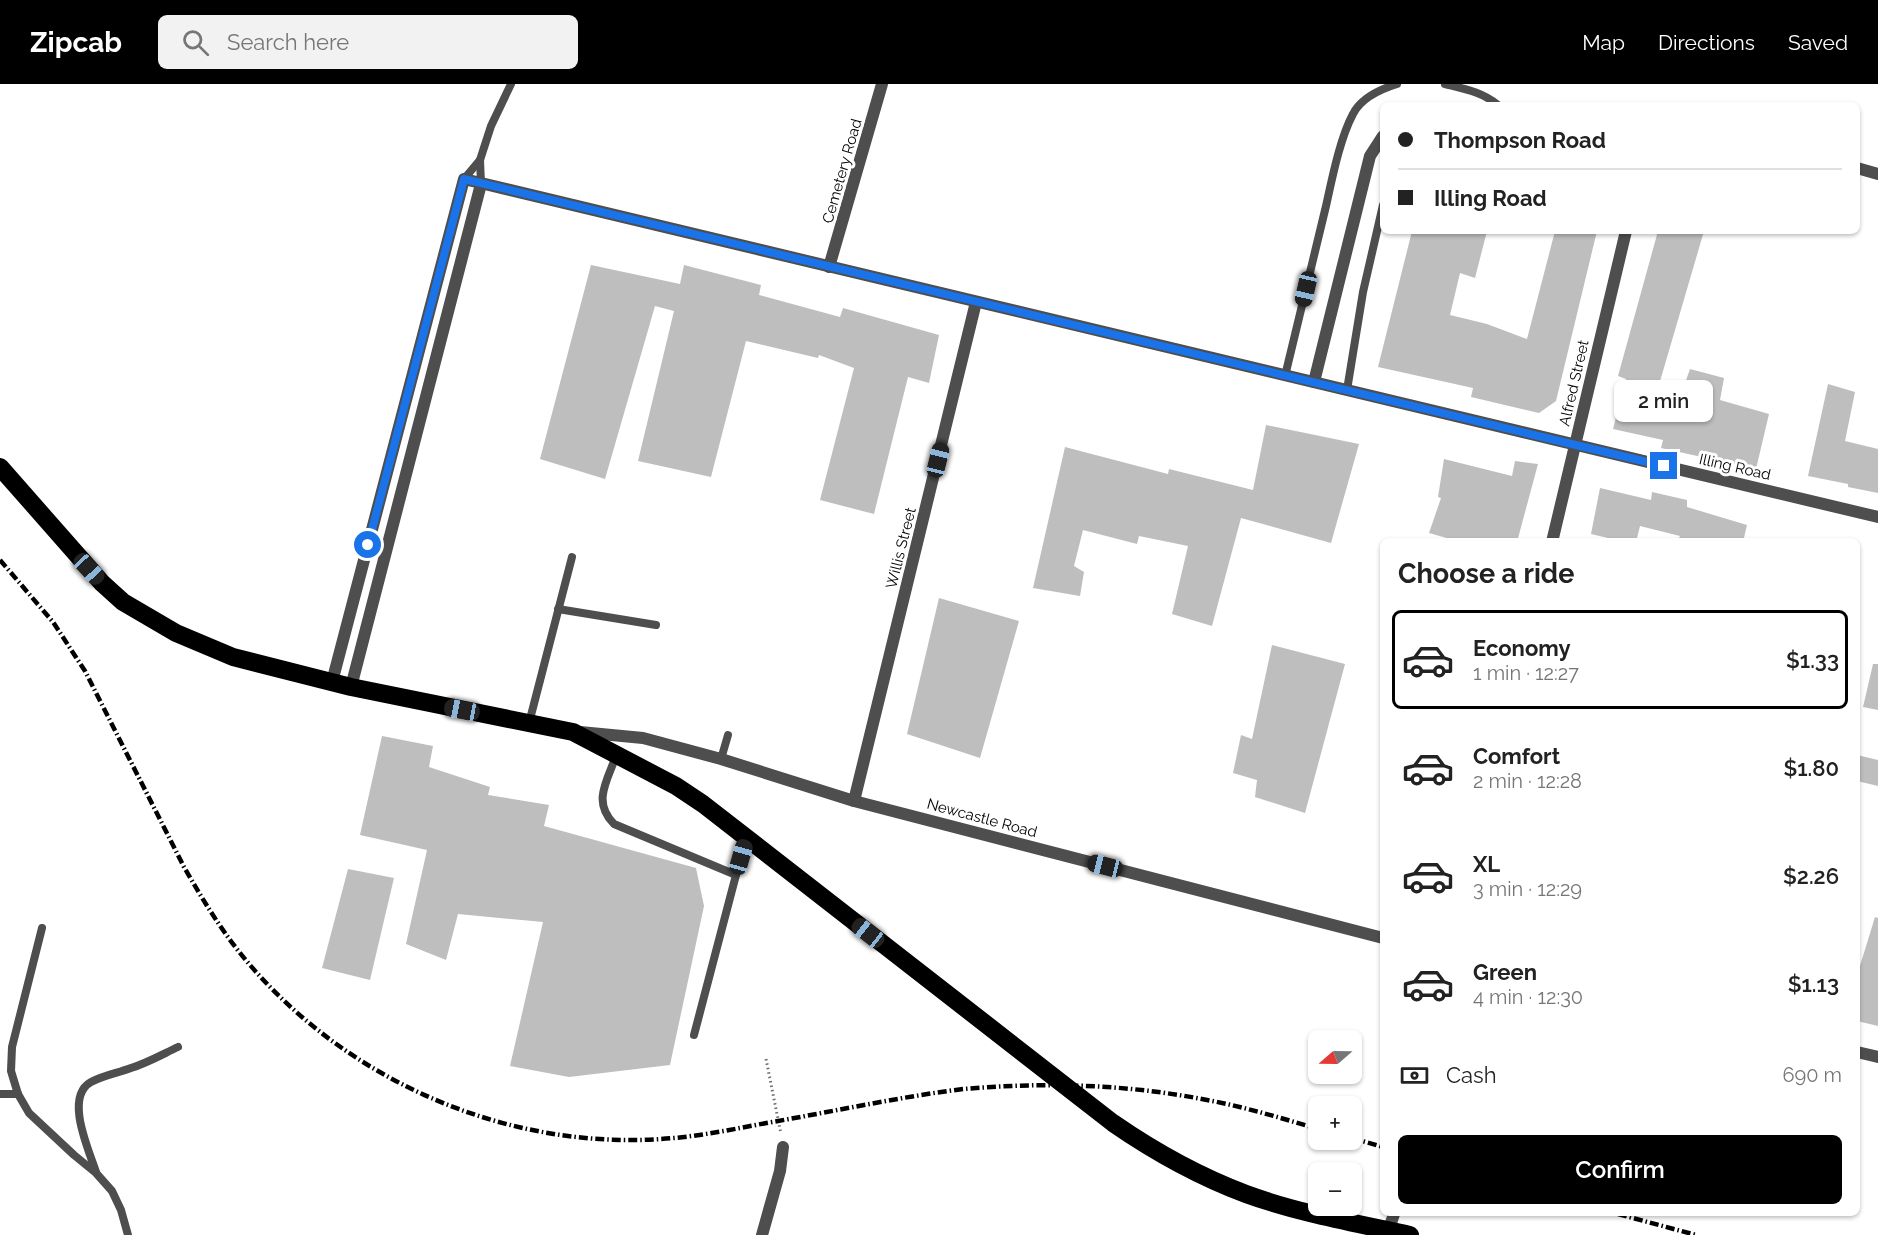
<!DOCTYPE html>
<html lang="en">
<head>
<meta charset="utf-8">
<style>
  body { margin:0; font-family:Raleway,sans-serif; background:#f2f2f2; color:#222; height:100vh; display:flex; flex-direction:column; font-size:22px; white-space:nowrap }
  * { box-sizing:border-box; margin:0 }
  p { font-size:20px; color:#767676 }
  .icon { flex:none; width:33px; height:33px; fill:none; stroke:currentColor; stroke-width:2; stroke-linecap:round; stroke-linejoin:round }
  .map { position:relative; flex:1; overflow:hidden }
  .side { position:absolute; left:1380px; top:454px; width:480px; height:678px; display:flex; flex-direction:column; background:#fff; border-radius:9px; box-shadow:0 2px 4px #0004 }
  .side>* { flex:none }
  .top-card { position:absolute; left:1380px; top:18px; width:480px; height:132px; border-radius:9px; box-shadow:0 2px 4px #0004; display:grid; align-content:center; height:132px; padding:0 18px; background:#fff }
  .needle { width:39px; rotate:250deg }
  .controls { position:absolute; left:1308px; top:946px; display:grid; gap:12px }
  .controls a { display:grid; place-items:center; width:54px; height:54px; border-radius:9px; background:#fff; box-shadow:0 2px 4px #0004; font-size:30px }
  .end { position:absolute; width:27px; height:27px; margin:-14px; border:8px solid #1a73e8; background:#fff; box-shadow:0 0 0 3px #fff }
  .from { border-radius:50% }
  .bubble { position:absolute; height:42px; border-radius:9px; background:#fff; box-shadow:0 2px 4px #0004; font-size:20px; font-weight:600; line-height:42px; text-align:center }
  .car { position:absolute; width:18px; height:36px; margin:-18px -9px; border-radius:8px; box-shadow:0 0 4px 2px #0007; background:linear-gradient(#222 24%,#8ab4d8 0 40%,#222 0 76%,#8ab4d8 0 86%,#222 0) }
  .top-card b { display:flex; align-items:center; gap:21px; height:57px; font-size:22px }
  .top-card b+b { border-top:2px solid #e0e0e0 }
  .top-card i { width:15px; height:15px; background:#222 }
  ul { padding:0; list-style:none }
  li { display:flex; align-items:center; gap:18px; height:99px; margin:0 12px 9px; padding:0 6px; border:3px solid transparent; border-radius:9px }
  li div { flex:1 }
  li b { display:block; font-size:22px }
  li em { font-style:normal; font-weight:600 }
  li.on { border-color:#000 }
  li>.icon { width:54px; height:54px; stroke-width:1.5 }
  h2 { padding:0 18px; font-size:27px; line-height:72px }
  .pay { display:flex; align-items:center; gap:15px; height:66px; padding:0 18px; font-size:22px }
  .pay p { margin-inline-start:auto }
  .primary-button { display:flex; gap:12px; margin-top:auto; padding:12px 18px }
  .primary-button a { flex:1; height:69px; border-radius:9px; background:#000; color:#fff; font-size:24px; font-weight:600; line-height:69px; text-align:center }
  header { display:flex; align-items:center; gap:36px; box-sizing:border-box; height:84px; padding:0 30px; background:#000; color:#fff }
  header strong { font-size:28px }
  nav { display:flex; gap:33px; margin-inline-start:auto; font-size:21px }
  .search { width:420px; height:54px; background:#f2f2f2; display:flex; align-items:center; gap:15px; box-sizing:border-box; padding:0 21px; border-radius:9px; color:#767676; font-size:22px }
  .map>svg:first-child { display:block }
  .building { fill:#bebebe }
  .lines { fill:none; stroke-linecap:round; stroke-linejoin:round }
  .path { stroke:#707070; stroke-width:3; stroke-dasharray:1.5 3; stroke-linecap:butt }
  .lane { stroke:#4e4e4e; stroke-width:8 }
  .street { stroke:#4e4e4e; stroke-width:12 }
  .highway { stroke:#000; stroke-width:18 }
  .rail { stroke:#000; stroke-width:4.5; stroke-dasharray:9 3 1.5 3; stroke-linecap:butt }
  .route { stroke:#1a73e8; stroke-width:8 }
  .labels { text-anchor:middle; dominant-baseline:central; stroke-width:6; stroke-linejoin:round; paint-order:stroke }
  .street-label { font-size:15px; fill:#000; stroke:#fff }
</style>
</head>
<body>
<header>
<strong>Zipcab</strong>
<div class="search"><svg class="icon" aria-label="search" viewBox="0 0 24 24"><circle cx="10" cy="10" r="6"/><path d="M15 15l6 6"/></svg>Search here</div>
<nav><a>Map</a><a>Directions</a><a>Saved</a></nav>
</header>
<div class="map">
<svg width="1878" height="1151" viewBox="0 0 1878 1151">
  <rect width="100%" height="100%" fill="#fff"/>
  <g class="building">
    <polygon points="1412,147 1487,147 1475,194 1460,189 1450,231 1487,240 1527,255 1555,147 1597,147 1556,317 1539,329 1471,313 1473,304 1378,283"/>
    <polygon points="1658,147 1704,147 1656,311 1679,316 1690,285 1724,294 1720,316 1769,330 1756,385 1661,364 1663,356 1613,345 1626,295 1618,292"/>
    <polygon points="591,181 680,200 684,181 761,201 759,211 840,233 843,224 939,251 929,299 908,293 874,430 820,416 854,284 819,271 818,274 746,257 711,393 638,377 674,227 655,222 605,395 540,375"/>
    <polygon points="1828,300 1855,308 1845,357 1878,365 1878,409 1848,403 1848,400 1808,392"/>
    <polygon points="1266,341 1359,360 1331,459 1241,434 1212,542 1172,530 1188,462 1139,452 1137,460 1083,446 1074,482 1084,488 1080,512 1033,504 1065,363 1168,390 1169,385 1253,406"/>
    <polygon points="1444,375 1512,392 1515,377 1538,380 1517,458 1461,458 1429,449 1441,414 1438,413"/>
    <polygon points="1600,404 1651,416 1652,408 1687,416 1687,423 1747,441 1743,458 1677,458 1680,452 1640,442 1636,458 1625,458 1591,450"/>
    <polygon points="939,514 1019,537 980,674 907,650"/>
    <polygon points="1272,561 1345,580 1305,729 1255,713 1257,696 1233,689 1241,651 1252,655"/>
    <polygon points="1873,580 1878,580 1878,626 1863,623"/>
    <polygon points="382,652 433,662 429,683 490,703 488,711 549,721 544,742 696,784 704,822 670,981 569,993 510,982 543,838 458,830 446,876 406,860 427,766 360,751"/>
    <polygon points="1857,671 1878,676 1878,702 1857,697"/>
    <polygon points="348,785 394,794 370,896 322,884"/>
    <polygon points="1875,833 1878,834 1878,942 1857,937 1857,899 1859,885"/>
  </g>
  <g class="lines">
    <polyline class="path" points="766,975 781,1050"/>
    <g class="lane">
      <path d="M1445,0c20,5 37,8 53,21"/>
      <polyline points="464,95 480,76"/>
      <polyline points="481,100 480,76 491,42 511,0"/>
      <path d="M1285,292c14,-57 27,-113 41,-170 6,-27 14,-68 27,-92 8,-16 28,-25 44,-30"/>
      <polyline points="1347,306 1363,208 1383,121"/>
      <polyline points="558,525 656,541"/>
      <polyline points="529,639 572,473"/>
      <path d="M616,672c-9,25 -24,46 -2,68l122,51 11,-36"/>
      <polyline points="721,675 728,651"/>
      <polyline points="42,844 12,963 11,987 18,1010 29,1029 74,1071 96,1089 112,1107 121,1126 128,1151"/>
      <polyline points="694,951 736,791"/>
      <polyline points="0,1010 18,1010"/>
      <path d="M96,1088c-7,-22 -32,-75 -5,-90 13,-7 27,-9 40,-14 16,-5 32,-14 47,-21"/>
    </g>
    <g class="street">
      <polyline points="1857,84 1878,90"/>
      <polyline points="829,183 882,0"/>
      <polyline points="1314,298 1370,72 1383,52"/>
      <polyline points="1552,458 1626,147"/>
      <polyline points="332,598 464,95 1878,433"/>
      <polyline points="351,603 481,100"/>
      <polyline points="580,648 643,654 721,675 854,717 1383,854"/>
      <polyline points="854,717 976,218"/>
      <polyline points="1857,968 1878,973"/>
      <polyline points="762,1151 780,1087 783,1063"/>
      <polyline points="1387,1151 1394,1130"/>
    </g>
    <path class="highway" d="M0,383l102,116 21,19 53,31 57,24 118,30 222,45 103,54 27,18 410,319c42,29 85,53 133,71 52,19 109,29 164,41"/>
    <g class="rail">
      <path d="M0,476l53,62 32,49 99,196c20,35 40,68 66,98 103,120 265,188 424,173 33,-3 65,-10 98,-16 64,-11 127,-25 191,-33 82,-7 163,-5 244,11 38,7 74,18 111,29"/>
      <polyline points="1352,1054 1383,1063"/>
      <polyline points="1618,1130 1696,1151"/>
    </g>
  </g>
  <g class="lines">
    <polyline class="route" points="368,461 464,95 1664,382"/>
  </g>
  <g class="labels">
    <g class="street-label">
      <text transform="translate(842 87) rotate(-74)">Cemetery Road</text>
      <text transform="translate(1574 299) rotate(-77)">Alfred Street</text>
      <text transform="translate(1735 383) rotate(13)">Illing Road</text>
      <text transform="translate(901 464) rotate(-76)">Willis Street</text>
      <text transform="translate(982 734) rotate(15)">Newcastle Road</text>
    </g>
  </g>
</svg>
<div class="controls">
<a><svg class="needle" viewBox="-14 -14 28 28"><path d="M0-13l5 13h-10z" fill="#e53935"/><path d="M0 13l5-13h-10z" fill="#767676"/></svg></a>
<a>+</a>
<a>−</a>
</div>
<i class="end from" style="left:368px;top:461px"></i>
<i class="end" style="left:1664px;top:382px"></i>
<div class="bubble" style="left:1614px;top:296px;width:99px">2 min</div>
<i class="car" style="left:1306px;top:205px;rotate:193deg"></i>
<i class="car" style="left:938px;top:376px;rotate:14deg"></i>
<i class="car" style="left:89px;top:485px;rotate:137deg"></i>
<i class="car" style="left:462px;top:626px;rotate:281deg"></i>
<i class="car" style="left:741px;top:773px;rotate:16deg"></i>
<i class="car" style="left:1105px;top:782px;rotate:284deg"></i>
<i class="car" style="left:868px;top:849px;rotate:308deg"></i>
<div class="top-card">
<b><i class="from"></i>Thompson Road</b>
<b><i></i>Illing Road</b>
</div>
<section class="side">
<h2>Choose a ride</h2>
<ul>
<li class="on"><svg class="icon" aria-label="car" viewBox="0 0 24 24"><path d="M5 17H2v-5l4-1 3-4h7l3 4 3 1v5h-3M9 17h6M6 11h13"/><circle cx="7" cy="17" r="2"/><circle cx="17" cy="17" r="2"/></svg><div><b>Economy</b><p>1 min · 12:27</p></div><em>$1.33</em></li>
<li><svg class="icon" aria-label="car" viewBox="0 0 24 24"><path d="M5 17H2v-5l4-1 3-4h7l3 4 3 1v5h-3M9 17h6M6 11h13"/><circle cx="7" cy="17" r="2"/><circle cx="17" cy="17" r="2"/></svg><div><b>Comfort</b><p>2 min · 12:28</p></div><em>$1.80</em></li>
<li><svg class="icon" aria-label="car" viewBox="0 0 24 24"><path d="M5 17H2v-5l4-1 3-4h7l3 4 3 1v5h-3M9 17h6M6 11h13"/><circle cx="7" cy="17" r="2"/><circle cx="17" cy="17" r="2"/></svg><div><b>XL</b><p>3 min · 12:29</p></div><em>$2.26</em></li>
<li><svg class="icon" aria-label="car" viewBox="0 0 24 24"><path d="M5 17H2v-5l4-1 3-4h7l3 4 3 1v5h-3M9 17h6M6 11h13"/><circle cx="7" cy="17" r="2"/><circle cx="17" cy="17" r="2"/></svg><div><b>Green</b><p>4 min · 12:30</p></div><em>$1.13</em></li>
</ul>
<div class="pay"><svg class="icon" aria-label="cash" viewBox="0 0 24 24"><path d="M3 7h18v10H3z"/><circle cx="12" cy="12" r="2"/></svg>Cash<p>690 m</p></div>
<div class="primary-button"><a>Confirm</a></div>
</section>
</div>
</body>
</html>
